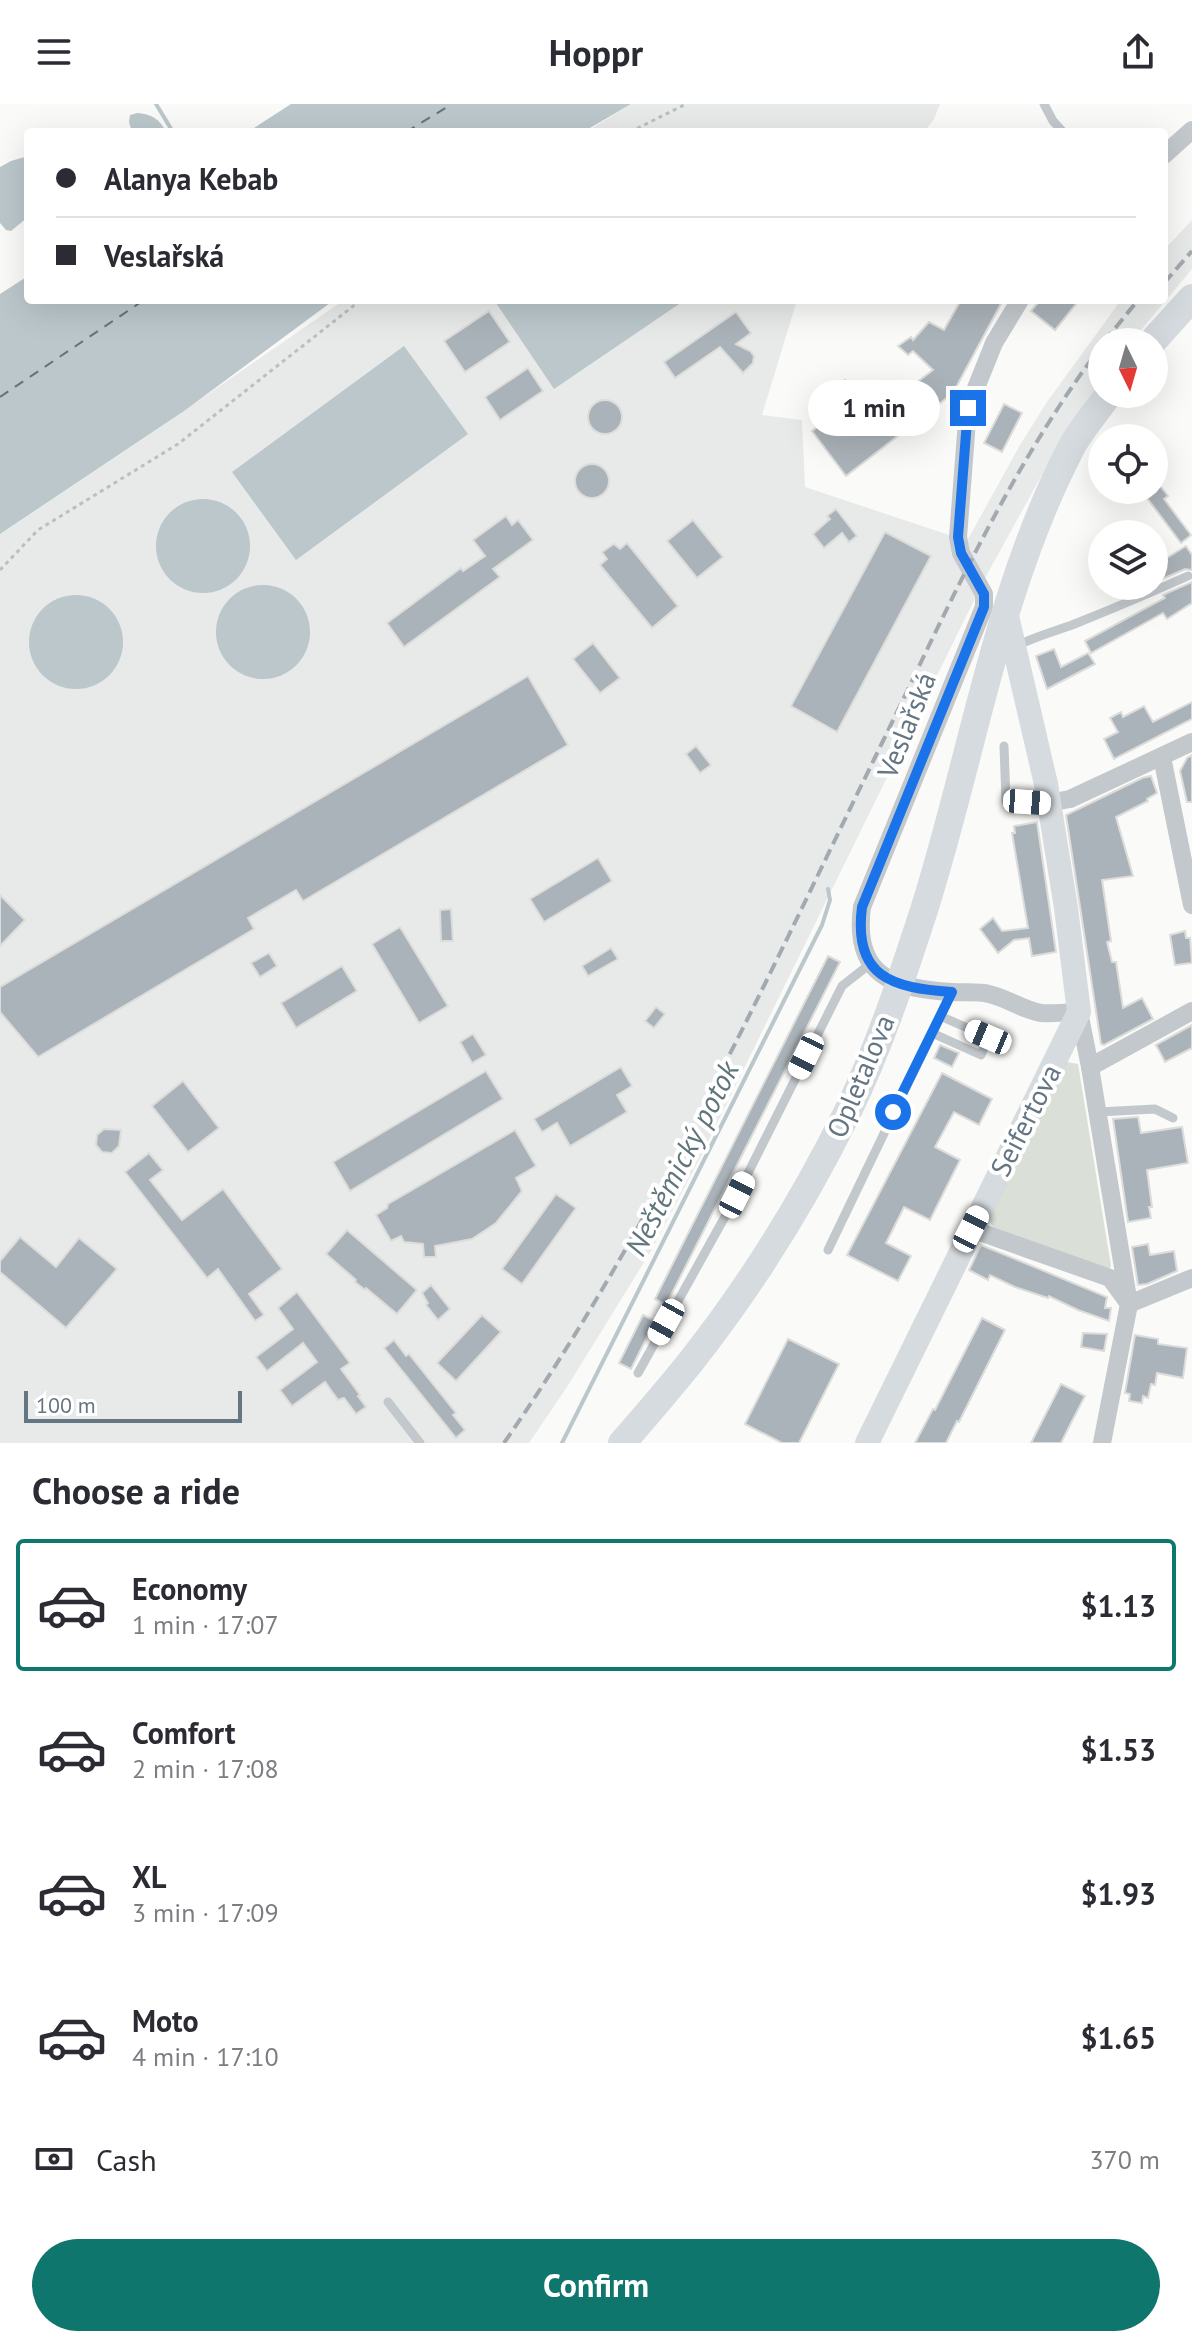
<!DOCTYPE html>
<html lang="en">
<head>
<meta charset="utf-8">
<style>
  body { margin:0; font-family:"PT Sans",sans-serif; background:#f2f2f3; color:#2b2b33; height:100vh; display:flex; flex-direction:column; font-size:30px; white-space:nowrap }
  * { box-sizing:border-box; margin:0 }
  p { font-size:26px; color:#7c7c81 }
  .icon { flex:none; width:44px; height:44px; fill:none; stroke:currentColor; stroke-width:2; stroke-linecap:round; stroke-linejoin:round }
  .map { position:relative; height:1339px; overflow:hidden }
  .drawer { display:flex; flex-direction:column; background:#fff; flex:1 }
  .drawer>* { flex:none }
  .guide { position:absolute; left:24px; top:24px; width:1144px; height:176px; border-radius:8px; box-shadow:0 8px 32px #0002; display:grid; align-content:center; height:176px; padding:0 32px; background:#fff }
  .needle { width:52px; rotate:175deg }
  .controls { position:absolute; left:1088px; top:224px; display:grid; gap:16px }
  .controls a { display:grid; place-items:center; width:80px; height:80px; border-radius:50%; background:#fff; box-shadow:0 8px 32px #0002; font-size:40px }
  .scale { position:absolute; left:24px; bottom:20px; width:218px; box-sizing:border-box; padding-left:8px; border:4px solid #657683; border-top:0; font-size:22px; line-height:28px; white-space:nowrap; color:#657683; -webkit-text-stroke:6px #fff; paint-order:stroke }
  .end { position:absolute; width:36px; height:36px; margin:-18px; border:10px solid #1a73e8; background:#fff; box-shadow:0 0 0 4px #fff }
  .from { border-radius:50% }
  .bubble { position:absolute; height:56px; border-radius:28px; background:#fff; box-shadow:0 8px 32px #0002; font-size:26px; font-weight:700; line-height:56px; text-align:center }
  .car { position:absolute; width:24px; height:48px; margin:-24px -12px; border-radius:10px; box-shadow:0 0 6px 2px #0007; background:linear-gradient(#fff 24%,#345 0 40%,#fff 0 76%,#345 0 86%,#fff 0) }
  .guide b { display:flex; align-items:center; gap:28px; height:76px; font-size:30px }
  .guide b+b { border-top:2px solid #e1e1e2 }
  .guide i { width:20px; height:20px; background:#2b2b33 }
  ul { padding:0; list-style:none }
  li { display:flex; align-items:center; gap:24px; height:132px; margin:0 16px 12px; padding:0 16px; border:4px solid transparent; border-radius:8px }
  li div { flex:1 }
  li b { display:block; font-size:30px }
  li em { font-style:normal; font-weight:700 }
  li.selected { border-color:#0f766e }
  li>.icon { width:72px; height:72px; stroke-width:1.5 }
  h2 { padding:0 32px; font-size:36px; line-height:96px }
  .pay { display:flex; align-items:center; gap:20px; height:88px; padding:0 32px; font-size:30px }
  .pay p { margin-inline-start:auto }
  .primary-button { display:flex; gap:16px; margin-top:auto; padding:16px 32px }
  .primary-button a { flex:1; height:92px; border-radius:48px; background:#0f766e; color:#fff; font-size:32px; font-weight:700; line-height:92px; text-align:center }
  header { display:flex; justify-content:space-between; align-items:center; height:104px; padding:0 32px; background:#fff; font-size:36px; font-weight:700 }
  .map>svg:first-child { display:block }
  .built { fill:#e8e9e9 }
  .green { fill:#dadfd7 }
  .water { fill:#bbc7cb }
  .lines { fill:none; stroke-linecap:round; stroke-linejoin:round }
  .stream { stroke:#bbc7cb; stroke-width:4 }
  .ferry { stroke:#60757c; stroke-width:2; stroke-dasharray:10 8; stroke-linecap:butt }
  .building { fill:#aab3b9; stroke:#dcdcda; stroke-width:2 }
  .path { stroke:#bbbfc2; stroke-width:3; stroke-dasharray:4 4; stroke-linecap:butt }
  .lane { stroke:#c3c8cc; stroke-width:9 }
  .street { stroke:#c3c8cc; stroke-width:18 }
  .secondary { stroke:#d6dbdf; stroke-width:24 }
  .primary { stroke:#d6dbdf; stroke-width:28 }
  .rail { stroke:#a2aab0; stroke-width:4; stroke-dasharray:12 6; stroke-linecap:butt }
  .route { stroke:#1a73e8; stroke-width:10 }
  .labels { text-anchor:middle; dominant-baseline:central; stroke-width:8; stroke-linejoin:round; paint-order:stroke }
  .street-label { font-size:28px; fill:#657683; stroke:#fff }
  .water-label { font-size:30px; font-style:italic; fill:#60757c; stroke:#fff }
</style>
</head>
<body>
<header><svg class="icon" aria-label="menu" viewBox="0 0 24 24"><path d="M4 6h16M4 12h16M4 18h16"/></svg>Hoppr<svg class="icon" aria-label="share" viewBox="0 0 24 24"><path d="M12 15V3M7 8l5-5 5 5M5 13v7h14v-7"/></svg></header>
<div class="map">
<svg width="1192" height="1339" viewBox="0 0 1192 1339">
  <rect width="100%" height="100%" fill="#fafaf8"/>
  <g class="built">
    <polygon points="631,0 940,0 934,15 924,28 586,28"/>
    <polygon points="1192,116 1192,165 1131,238 1102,238 1102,278 1049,358 984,476 700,1054 651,1147 567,1283 529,1339 0,1339 0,430 156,326 344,196 797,196 762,311 802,316 805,383 967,437 1020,341 1047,298 1121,196 1164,196 1164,146"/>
  </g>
  <polygon class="green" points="1067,958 1078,960 1111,1162 1108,1167 995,1126 989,1116"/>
  <g class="water">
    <polygon points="291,0 631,0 583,28 248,28"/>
    <path d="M137,9c14,1 23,6 29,19h-34l-3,-10 1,-7z"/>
    <polygon points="28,52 28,113 11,127 6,126 0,119 0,63 11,57"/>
    <polygon points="28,172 28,196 334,196 184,307 0,430 0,190"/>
    <polygon points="494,196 685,196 554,285"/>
    <polygon points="404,242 468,330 296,456 232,368"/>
    <circle cx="203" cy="442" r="47"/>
    <circle cx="263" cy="528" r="47"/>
    <circle cx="76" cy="538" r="47"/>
  </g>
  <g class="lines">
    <g class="stream">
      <polyline points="156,0 173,28"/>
      <polyline points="562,1339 822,821 830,796 828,785"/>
    </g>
    <g class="ferry">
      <polyline points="406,28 452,0"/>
      <polyline points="0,293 144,196"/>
    </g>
  </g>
  <g class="building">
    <polygon points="961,196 1003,196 953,289 846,372 812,327 825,317 814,302 845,276 858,291 871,281 887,301 933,266 913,247 908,251 898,242 911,233 913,236 929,218 944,226"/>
    <polygon points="1040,196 1079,196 1055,226 1031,207"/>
    <polygon points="489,207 510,238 465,268 444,237"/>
    <polygon points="736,208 751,229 736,240 750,247 754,252 753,259 743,269 720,243 675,274 664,258"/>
    <polygon points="528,264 543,287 500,316 485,293"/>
    <circle cx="605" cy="313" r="17"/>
    <polygon points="1004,300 1022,309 1002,348 984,339"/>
    <circle cx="592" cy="377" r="17"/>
    <polygon points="1154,374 1168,392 1164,395 1191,431 1181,439 1141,386 1154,386"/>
    <polygon points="836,405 857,432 849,438 842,429 824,444 813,430 830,415 827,412"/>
    <polygon points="506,412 512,421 518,416 533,436 493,465 500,473 404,543 387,519 461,464 463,467 485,452 473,436"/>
    <polygon points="693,416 723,453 697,474 667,437"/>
    <polygon points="885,428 931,452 837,628 791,602"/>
    <polygon points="627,439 678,502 652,524 600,461 607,455 602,448 614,440 620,445"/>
    <polygon points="1186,442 1192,451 1192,466 1185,465 1155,478 1154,462"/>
    <polygon points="1192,478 1192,499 1167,515 1163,509 1091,549 1085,537 1165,494 1163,491"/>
    <polygon points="593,539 620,574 600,589 573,555"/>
    <polygon points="1054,545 1061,563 1088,549 1095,560 1047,585 1036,552"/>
    <polygon points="528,572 568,641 303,797 296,786 248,814 254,825 38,953 0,908 0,883"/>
    <polygon points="1192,598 1192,615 1114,655 1104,635 1118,628 1110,614 1121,608 1123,613 1144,602 1153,618"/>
    <polygon points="696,642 711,661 700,669 686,650"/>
    <polygon points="1192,651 1192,698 1187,698 1180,667 1187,654"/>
    <polygon points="1151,672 1157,689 1147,695 1148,697 1116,713 1133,772 1102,776 1111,837 1107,838 1112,858 1116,858 1123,904 1142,894 1153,915 1104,941 1101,940 1066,711 1142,674"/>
    <polygon points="1037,718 1056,848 1032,852 1029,834 1014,836 998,849 980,825 993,814 1002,827 1028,824 1012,729 1015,729 1014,722"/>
    <polygon points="598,754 612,777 544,818 530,795"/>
    <polygon points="0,791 25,816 0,842"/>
    <polygon points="451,805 453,837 441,837 440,806"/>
    <polygon points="400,823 448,902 419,919 372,840"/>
    <polygon points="1185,827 1186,834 1190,834 1192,859 1175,861 1170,831"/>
    <polygon points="611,844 618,855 588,872 582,862"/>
    <polygon points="269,849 277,862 260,873 251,859"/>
    <polygon points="828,852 840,858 666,1201 655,1195"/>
    <polygon points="342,862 357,887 296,924 281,899"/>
    <polygon points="656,903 665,910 654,924 645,917"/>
    <polygon points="1192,921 1192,944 1165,958 1156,941"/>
    <polygon points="473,930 486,951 472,959 460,938"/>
    <polygon points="940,941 959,949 952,963 934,954"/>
    <polygon points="621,963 632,982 617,991 627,1008 570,1042 557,1019 542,1028 534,1015"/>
    <polygon points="486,967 503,995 350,1087 333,1058"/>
    <polygon points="942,969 992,995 979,1021 954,1008 935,1043 960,1056 930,1116 904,1103 886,1139 911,1152 898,1177 847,1151"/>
    <polygon points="183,977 219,1024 188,1048 152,1002"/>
    <polygon points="1138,1013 1141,1029 1182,1023 1188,1059 1147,1066 1152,1103 1149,1103 1151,1114 1128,1118 1113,1015"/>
    <polygon points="104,1025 121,1026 119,1042 112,1049 102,1048 96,1041 97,1031"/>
    <polygon points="515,1026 536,1062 516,1074 522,1087 496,1119 472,1135 435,1142 436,1153 424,1153 423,1140 404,1138 401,1132 391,1137 376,1111 387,1104 388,1100"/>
    <polygon points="149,1049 163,1066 150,1076 182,1116 223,1085 282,1165 249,1190 264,1211 255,1217 218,1165 207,1174 125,1068"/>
    <polygon points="556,1090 576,1104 522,1180 502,1165"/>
    <polygon points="347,1126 417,1186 397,1210 366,1184 365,1186 355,1178 356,1176 326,1150"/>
    <polygon points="20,1133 56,1163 79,1134 117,1165 66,1224 0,1168 0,1157"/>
    <polygon points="1148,1140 1150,1151 1174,1147 1177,1167 1147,1180 1138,1181 1132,1143"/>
    <polygon points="981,1141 1107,1193 1105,1204 1111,1204 1109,1217 1078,1206 1049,1192 1048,1194 1015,1183 990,1171 988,1176 969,1166"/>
    <polygon points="431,1181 450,1205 438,1216 426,1201 428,1199 422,1189"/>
    <polygon points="297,1188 350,1259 341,1265 360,1291 358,1292 366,1303 356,1310 344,1294 338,1296 325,1278 292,1302 280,1286 317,1258 303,1239 267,1267 256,1253 293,1225 278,1204"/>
    <polygon points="482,1211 501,1228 456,1277 437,1259"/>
    <polygon points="643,1211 655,1217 631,1265 619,1259"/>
    <polygon points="982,1214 1005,1226 959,1318 957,1317 946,1339 915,1339 933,1305 935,1306"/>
    <polygon points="1083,1229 1107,1230 1104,1247 1081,1243"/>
    <polygon points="1135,1231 1158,1235 1158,1240 1187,1244 1183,1274 1157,1269 1155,1281 1151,1280 1148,1294 1143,1292 1142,1299 1129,1297 1130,1290 1125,1289"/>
    <polygon points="788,1235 839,1260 799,1339 782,1339 745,1320"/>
    <polygon points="394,1236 406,1252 409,1250 456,1309 453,1311 465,1326 456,1334 384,1244"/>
    <polygon points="1061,1280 1085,1292 1070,1321 1061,1339 1031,1339"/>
  </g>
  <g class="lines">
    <g class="path">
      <polyline points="630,28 686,0"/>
      <polyline points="0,466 38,426 178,340 361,196"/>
    </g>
    <g class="lane">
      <polyline points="1044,0 1053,17 1063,28"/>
      <path d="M1014,543c20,-10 38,-15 58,-22 40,-16 78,-32 116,-49"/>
      <polyline points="1004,642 1006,697 1048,699"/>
      <polyline points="932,929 981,951 988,933 940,912"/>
      <polyline points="1098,1008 1155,1005 1173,1014"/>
      <polyline points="828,1146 952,888"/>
      <polyline points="638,1269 737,1091 842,882 870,860"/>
      <polyline points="388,1298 420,1339"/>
    </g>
    <g class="street">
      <polyline points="1164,51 1192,26"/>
      <path d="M1020,196l-26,43 -26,65 -10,129 3,16 23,41v13l-122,300c-9,68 30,82 90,85 12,1 25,-1 37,2 18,4 34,16 52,19 12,1 26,-1 38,-1l11,55 39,237 -27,139"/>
      <polyline points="1162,653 1192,801"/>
      <polyline points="1048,699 1070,695 1192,638"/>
      <polyline points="1090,963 1192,907"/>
      <polyline points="971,1125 1110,1174 1129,1200 1192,1174"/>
    </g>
    <polyline class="secondary" points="867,1339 1079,908 1066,804 1046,680 1006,508"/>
    <g class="primary">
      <polyline points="1152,238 1192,194"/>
      <path d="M622,1339c23,-26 45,-52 67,-79 61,-77 114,-162 158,-251 32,-65 55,-135 77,-203 49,-154 72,-318 147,-462 10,-19 26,-37 38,-54"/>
    </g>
    <g class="rail">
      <polyline points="1164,179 1192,147"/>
      <polyline points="1104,238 1138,196"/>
      <path d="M504,1339c152,-219 262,-463 379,-702 66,-136 128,-275 219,-396"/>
    </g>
  </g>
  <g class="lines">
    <path class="route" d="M893,1008l59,-120c-60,-4 -99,-15 -90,-85l122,-300v-13l-23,-41 -3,-16 10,-129"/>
  </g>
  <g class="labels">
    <g class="street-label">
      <text transform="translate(906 621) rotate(-68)">Veslařská</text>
      <text transform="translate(860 972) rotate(-67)">Opletalova</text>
      <text transform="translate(1025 1016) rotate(-63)">Seifertova</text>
    </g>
    <g class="water-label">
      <text transform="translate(681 1054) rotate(-63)">Neštěmický potok</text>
    </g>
  </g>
</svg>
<div class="controls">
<a><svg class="needle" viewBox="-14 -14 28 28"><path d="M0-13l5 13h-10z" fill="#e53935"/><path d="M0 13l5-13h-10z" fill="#7c7c81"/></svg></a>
<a><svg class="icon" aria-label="locate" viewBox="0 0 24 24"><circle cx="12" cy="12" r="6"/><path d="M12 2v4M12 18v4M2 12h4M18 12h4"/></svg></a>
<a><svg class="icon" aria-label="layers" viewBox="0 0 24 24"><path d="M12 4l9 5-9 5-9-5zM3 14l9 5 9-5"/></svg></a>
</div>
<div class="scale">100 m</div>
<i class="end from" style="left:893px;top:1008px"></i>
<i class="end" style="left:968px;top:304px"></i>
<div class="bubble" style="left:808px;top:276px;width:132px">1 min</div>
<i class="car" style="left:1027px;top:698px;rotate:94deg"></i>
<i class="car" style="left:988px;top:933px;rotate:293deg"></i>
<i class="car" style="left:806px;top:952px;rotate:206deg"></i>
<i class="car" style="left:737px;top:1091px;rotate:27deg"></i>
<i class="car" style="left:971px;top:1125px;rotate:27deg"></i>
<i class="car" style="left:666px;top:1218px;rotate:209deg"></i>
<div class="guide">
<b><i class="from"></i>Alanya Kebab</b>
<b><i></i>Veslařská</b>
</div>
</div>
<section class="drawer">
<h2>Choose a ride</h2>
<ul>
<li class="selected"><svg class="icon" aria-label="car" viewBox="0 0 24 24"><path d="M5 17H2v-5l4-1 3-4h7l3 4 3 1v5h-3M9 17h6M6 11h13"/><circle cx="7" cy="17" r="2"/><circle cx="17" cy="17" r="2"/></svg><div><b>Economy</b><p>1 min · 17:07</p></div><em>$1.13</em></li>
<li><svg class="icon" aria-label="car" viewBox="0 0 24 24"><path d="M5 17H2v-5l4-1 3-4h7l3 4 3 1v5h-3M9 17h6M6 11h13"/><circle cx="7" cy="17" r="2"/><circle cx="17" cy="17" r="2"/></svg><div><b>Comfort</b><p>2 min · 17:08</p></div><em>$1.53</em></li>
<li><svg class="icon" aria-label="car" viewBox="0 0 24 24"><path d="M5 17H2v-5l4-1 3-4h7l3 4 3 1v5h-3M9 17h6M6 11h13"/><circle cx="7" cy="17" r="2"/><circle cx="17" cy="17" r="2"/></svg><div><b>XL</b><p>3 min · 17:09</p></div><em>$1.93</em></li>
<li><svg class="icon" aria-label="car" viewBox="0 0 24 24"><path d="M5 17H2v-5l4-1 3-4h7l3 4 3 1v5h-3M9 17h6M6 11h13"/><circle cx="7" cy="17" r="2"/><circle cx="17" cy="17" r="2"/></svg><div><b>Moto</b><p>4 min · 17:10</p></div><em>$1.65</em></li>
</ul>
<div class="pay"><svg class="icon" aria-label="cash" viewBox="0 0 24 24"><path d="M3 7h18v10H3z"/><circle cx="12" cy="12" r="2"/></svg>Cash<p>370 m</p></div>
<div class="primary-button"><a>Confirm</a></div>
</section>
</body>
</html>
